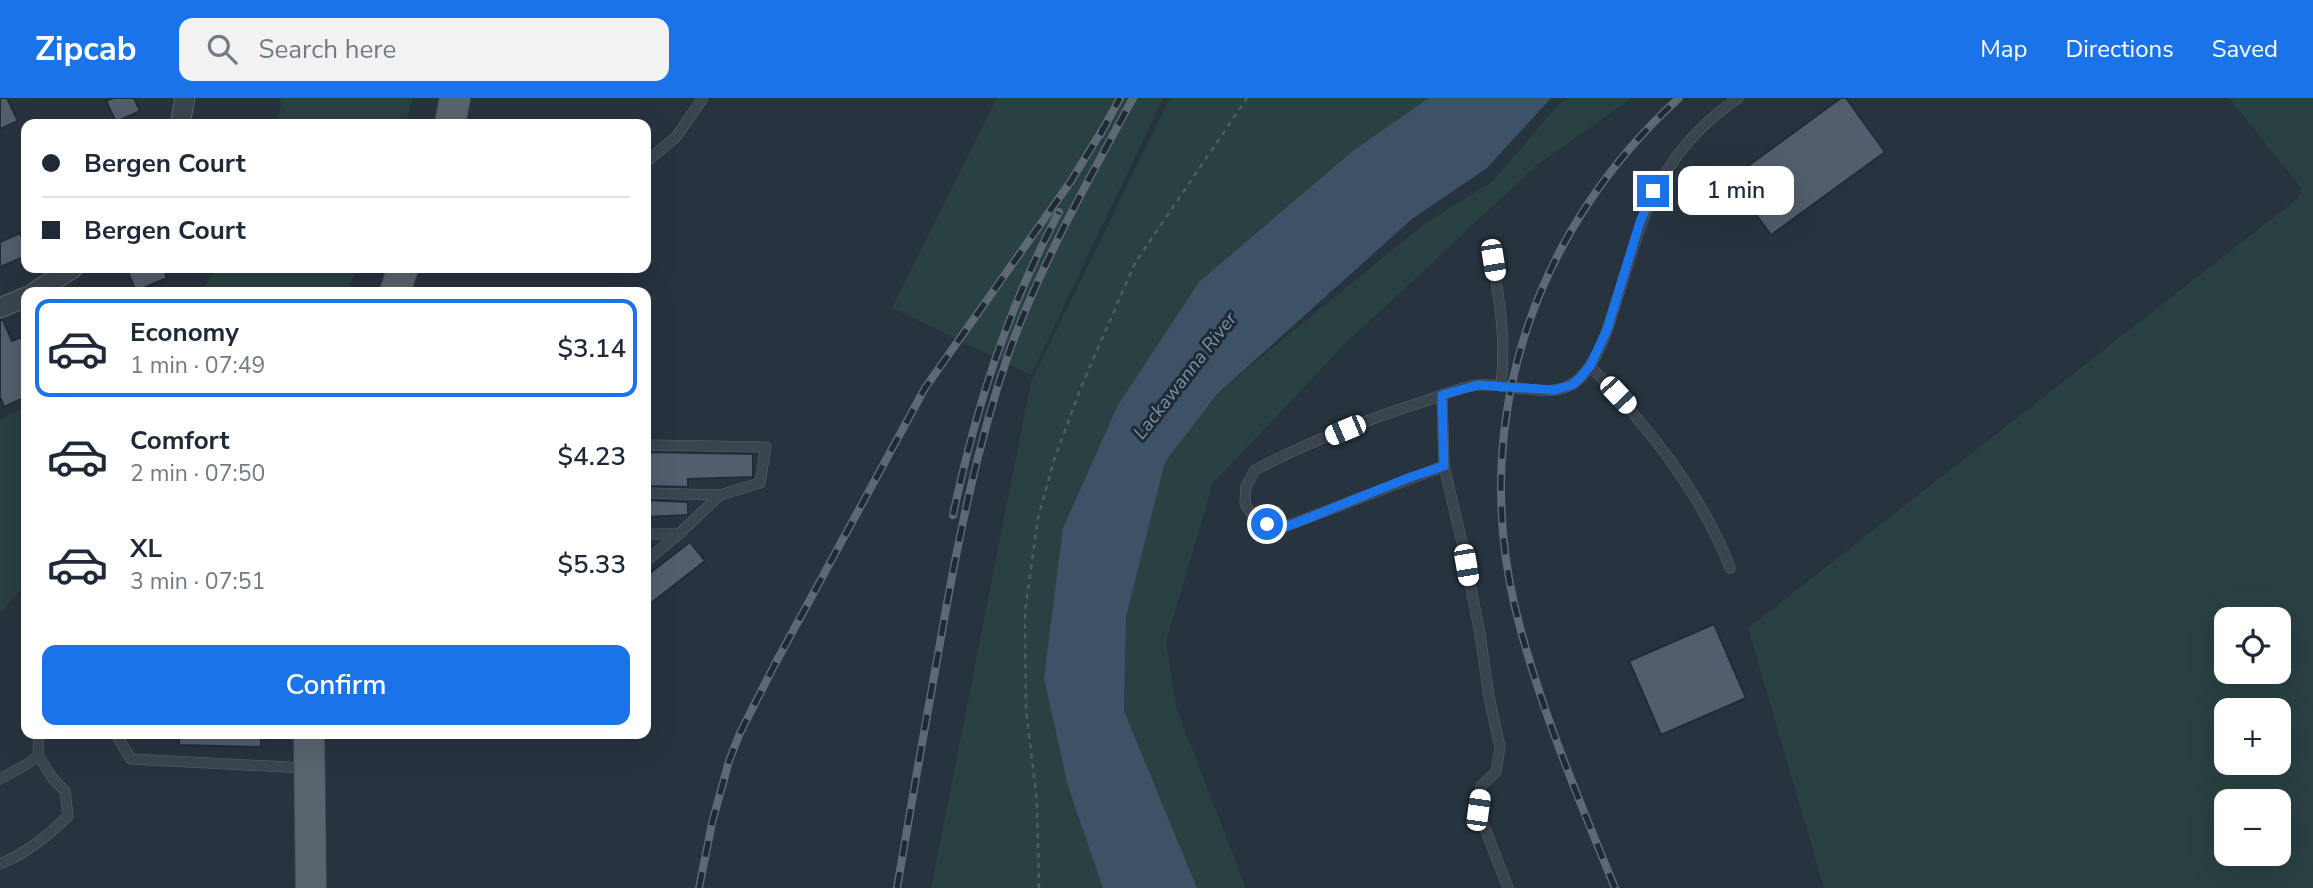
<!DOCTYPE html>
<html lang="en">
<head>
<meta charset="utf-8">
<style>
  body { margin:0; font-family:"Nunito Sans",sans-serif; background:#f2f2f3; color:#1f2937; height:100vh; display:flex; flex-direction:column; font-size:26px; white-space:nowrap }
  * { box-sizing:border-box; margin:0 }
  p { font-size:23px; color:#747a83 }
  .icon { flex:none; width:38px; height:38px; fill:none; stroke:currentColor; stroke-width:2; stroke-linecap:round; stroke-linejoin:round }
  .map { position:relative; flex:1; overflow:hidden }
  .sheet { position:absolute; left:21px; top:189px; width:630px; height:452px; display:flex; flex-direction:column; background:#fff; border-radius:14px; box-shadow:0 7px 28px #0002 }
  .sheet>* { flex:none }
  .top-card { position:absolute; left:21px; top:21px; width:630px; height:154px; border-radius:14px; box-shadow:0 7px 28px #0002; display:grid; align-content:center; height:154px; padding:0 21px; background:#fff }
  .buttons { position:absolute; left:2214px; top:509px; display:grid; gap:14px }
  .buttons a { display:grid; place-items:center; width:77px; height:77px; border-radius:14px; background:#fff; box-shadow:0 7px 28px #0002; font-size:35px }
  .end { position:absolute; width:32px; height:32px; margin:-16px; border:9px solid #1a73e8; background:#fff; box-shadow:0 0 0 4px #fff }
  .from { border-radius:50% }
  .bubble { position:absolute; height:49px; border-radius:14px; background:#fff; box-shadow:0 7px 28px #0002; font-size:23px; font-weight:600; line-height:49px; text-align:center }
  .car { position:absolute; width:21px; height:42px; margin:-21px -10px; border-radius:9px; box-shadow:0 0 5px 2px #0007; background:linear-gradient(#fff 24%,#345 0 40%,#fff 0 76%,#345 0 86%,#fff 0) }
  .top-card b { display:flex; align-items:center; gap:24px; height:66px; font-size:26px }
  .top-card b+b { border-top:2px solid #e0e1e3 }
  .top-card i { width:18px; height:18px; background:#1f2937 }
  ul { padding:12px 0 0; list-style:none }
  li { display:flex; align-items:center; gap:21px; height:98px; margin:0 14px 10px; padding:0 7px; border:4px solid transparent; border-radius:14px }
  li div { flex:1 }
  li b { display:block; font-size:26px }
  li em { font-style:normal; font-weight:600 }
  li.on { border-color:#1a73e8 }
  li>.icon { width:63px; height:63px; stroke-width:1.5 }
  .cta { display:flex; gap:14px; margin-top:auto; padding:14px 21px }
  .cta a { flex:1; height:80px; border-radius:14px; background:#1a73e8; color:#fff; font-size:28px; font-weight:600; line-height:80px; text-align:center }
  header { display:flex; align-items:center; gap:42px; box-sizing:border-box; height:98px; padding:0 35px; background:#1a73e8; color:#fff }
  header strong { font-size:33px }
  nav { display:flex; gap:38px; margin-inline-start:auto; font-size:24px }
  .search { width:490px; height:63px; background:#f2f2f3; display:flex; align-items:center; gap:18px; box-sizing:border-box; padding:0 24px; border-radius:14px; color:#747a83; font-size:26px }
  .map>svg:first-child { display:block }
  .green { fill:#2a4141; fill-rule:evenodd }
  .water { fill:#3d5267 }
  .building { fill:#525e6d; stroke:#222c37; stroke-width:2 }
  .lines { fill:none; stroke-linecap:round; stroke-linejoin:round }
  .lane-casing { stroke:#59636d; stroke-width:11 }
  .street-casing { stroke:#59636d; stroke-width:21 }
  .primary-casing { stroke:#444e59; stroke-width:32 }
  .path { stroke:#495e5f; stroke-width:2.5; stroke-dasharray:5 5; stroke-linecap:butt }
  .lane { stroke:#3b454f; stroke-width:10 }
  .street { stroke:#3b454f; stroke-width:19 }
  .primary { stroke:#59646f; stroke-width:30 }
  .rail-casing { stroke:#5d6976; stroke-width:8 }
  .rail { stroke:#202a35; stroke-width:5; stroke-dasharray:16; stroke-linecap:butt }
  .route { stroke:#1a73e8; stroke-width:9 }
  .labels { text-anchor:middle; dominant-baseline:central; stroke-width:6; stroke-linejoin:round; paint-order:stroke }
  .water-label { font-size:19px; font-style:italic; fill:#7993ab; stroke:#202a35 }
</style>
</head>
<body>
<header>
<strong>Zipcab</strong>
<div class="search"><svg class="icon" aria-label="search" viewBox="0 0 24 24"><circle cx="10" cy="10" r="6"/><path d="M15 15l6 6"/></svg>Search here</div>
<nav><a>Map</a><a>Directions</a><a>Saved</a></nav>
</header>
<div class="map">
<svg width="2313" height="790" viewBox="0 0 2313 790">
  <rect width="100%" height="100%" fill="#27333f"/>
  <g class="green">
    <polygon points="280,0 413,0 405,26 277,26 281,7"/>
    <polygon points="997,0 1163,0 1031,277 892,210"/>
    <polygon points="1170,0 1471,0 1112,350 1130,790 931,790 1031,284"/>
    <polygon points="1568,0 1632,0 1538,66 1344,247 1213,385 1166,544 1176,609 1246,790 1197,790 1124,613 1126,519 1165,364 1216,296 1424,126 1493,83 1558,7"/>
    <path d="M2229,0h84v790h-489l-76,-260 549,-429 5,-10zM2226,522h52v52h-52zM2278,612v53h-52v-53zM2226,704h52v52h-52z"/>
    <polygon points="216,170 357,170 347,194 201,194"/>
    <polygon points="26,308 26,486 0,515 0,322"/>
  </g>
  <polygon class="water" points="1429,0 1551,0 1487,70 1412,121 1217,296 1165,364 1126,519 1124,613 1197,790 1103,790 1068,688 1044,580 1063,430 1118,307 1199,184 1354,52"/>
  <g class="building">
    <polygon points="0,0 7,0 18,23 0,31"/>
    <polygon points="113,0 134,0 140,13 116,24 106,3"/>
    <polygon points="1841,0 1846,0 1885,54 1771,137 1730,81"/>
    <polygon points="20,135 26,149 26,158 0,169 0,144"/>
    <polygon points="126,170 163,170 167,180 136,193"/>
    <polygon points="0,222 3,222 12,243 26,237 26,299 4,309 0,299"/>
    <polygon points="646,354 753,356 753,379 688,381 688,389 646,388"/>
    <polygon points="646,402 688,404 688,417 646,419"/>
    <polygon points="690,444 705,463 646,509 646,478"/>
    <polygon points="1714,526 1746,600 1661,637 1629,563"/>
    <polygon points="179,635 261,635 261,649 179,647"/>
  </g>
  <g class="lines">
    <g class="lane-casing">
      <g id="lane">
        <polyline points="646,64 676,39 703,0"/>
        <path d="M1493,162c7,45 13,80 8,126"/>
        <path d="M1590,268c56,59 111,125 140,202"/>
        <polyline points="1442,297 1444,368 1462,444 1480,536 1489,599 1500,649 1496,674 1481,688 1478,712 1508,790"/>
        <polyline points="646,347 766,349 760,385 720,397"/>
        <path d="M1444,368l-160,61c-17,0 -32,-8 -39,-24l1,-17 9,-16c53,-28 111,-50 167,-68 19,-6 37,-15 56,-17 32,-4 76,19 102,-7 21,-21 29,-54 38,-82 27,-86 41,-143 120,-198"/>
        <polyline points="646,395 720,397 679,436 646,463"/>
        <polyline points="646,436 679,436"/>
        <polyline points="115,635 131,661 306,670"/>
        <polyline points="38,657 39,635"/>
        <polyline points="0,681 29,665 38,657"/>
        <path d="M0,766c27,-11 48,-28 68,-48l-3,-25 -12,-12 -15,-24"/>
      </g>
    </g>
    <g class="street-casing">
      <g id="street">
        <polyline points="180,26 185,0"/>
        <polyline points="35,194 73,170"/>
        <polyline points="0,210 26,199"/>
      </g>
    </g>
    <g class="primary-casing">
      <g id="primary">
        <polyline points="450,26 455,0"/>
        <polyline points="395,194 403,170"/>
        <polyline points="309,635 311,790"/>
      </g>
    </g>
    <polyline class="path" points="1039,790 1037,703 1026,612 1025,514 1038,420 1054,362 1081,289 1135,165 1247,0"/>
    <use href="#lane" class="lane"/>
    <use href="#street" class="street"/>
    <use href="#primary" class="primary"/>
    <g class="rail-casing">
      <g id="rail">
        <polyline points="1100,37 1120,0"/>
        <path d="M953,417c23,-108 54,-205 106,-303"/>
        <polyline points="699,790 712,725 729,663 740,635 775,566 925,290 1071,83 1104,29"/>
        <path d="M897,790c14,-82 28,-163 43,-245 17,-98 36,-194 68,-288 32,-90 80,-174 125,-257"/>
        <path d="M1615,790c-38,-93 -78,-187 -101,-285 -43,-189 23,-376 165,-505"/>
      </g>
    </g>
    <use href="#rail" class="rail"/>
  </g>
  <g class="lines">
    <polyline class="route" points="1267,426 1284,429 1296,425 1408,380 1444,368 1442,297 1478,287 1554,292 1572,287 1579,281 1590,268 1607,232 1640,124 1653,93"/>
  </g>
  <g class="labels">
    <g class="water-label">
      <text transform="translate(1185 278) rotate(-52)">Lackawanna River</text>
    </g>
  </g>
</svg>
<div class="buttons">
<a><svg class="icon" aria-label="locate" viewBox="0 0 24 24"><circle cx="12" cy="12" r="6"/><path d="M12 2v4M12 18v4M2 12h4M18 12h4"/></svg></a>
<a>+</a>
<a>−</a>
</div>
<i class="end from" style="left:1267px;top:426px"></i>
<i class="end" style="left:1653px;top:93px"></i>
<div class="bubble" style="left:1678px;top:68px;width:116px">1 min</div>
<i class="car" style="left:1493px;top:162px;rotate:171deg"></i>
<i class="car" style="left:1618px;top:297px;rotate:137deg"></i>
<i class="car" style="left:1345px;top:332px;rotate:247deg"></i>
<i class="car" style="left:1466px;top:467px;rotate:170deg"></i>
<i class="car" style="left:1478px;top:712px;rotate:8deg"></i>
<div class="top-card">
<b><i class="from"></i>Bergen Court</b>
<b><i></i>Bergen Court</b>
</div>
<section class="sheet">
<ul>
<li class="on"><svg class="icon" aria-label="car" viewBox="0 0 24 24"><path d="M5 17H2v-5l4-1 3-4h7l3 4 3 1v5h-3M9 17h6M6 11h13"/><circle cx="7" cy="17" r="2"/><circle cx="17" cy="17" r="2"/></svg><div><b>Economy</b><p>1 min · 07:49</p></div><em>$3.14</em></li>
<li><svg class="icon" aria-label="car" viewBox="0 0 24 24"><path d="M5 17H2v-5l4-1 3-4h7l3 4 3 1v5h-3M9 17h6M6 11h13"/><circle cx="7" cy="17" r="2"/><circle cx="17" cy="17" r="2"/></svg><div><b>Comfort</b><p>2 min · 07:50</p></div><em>$4.23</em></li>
<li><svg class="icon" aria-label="car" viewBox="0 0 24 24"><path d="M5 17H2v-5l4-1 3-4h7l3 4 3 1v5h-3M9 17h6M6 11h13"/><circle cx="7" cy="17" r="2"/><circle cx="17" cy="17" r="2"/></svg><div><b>XL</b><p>3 min · 07:51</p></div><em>$5.33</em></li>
</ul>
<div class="cta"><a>Confirm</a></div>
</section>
</div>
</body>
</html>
